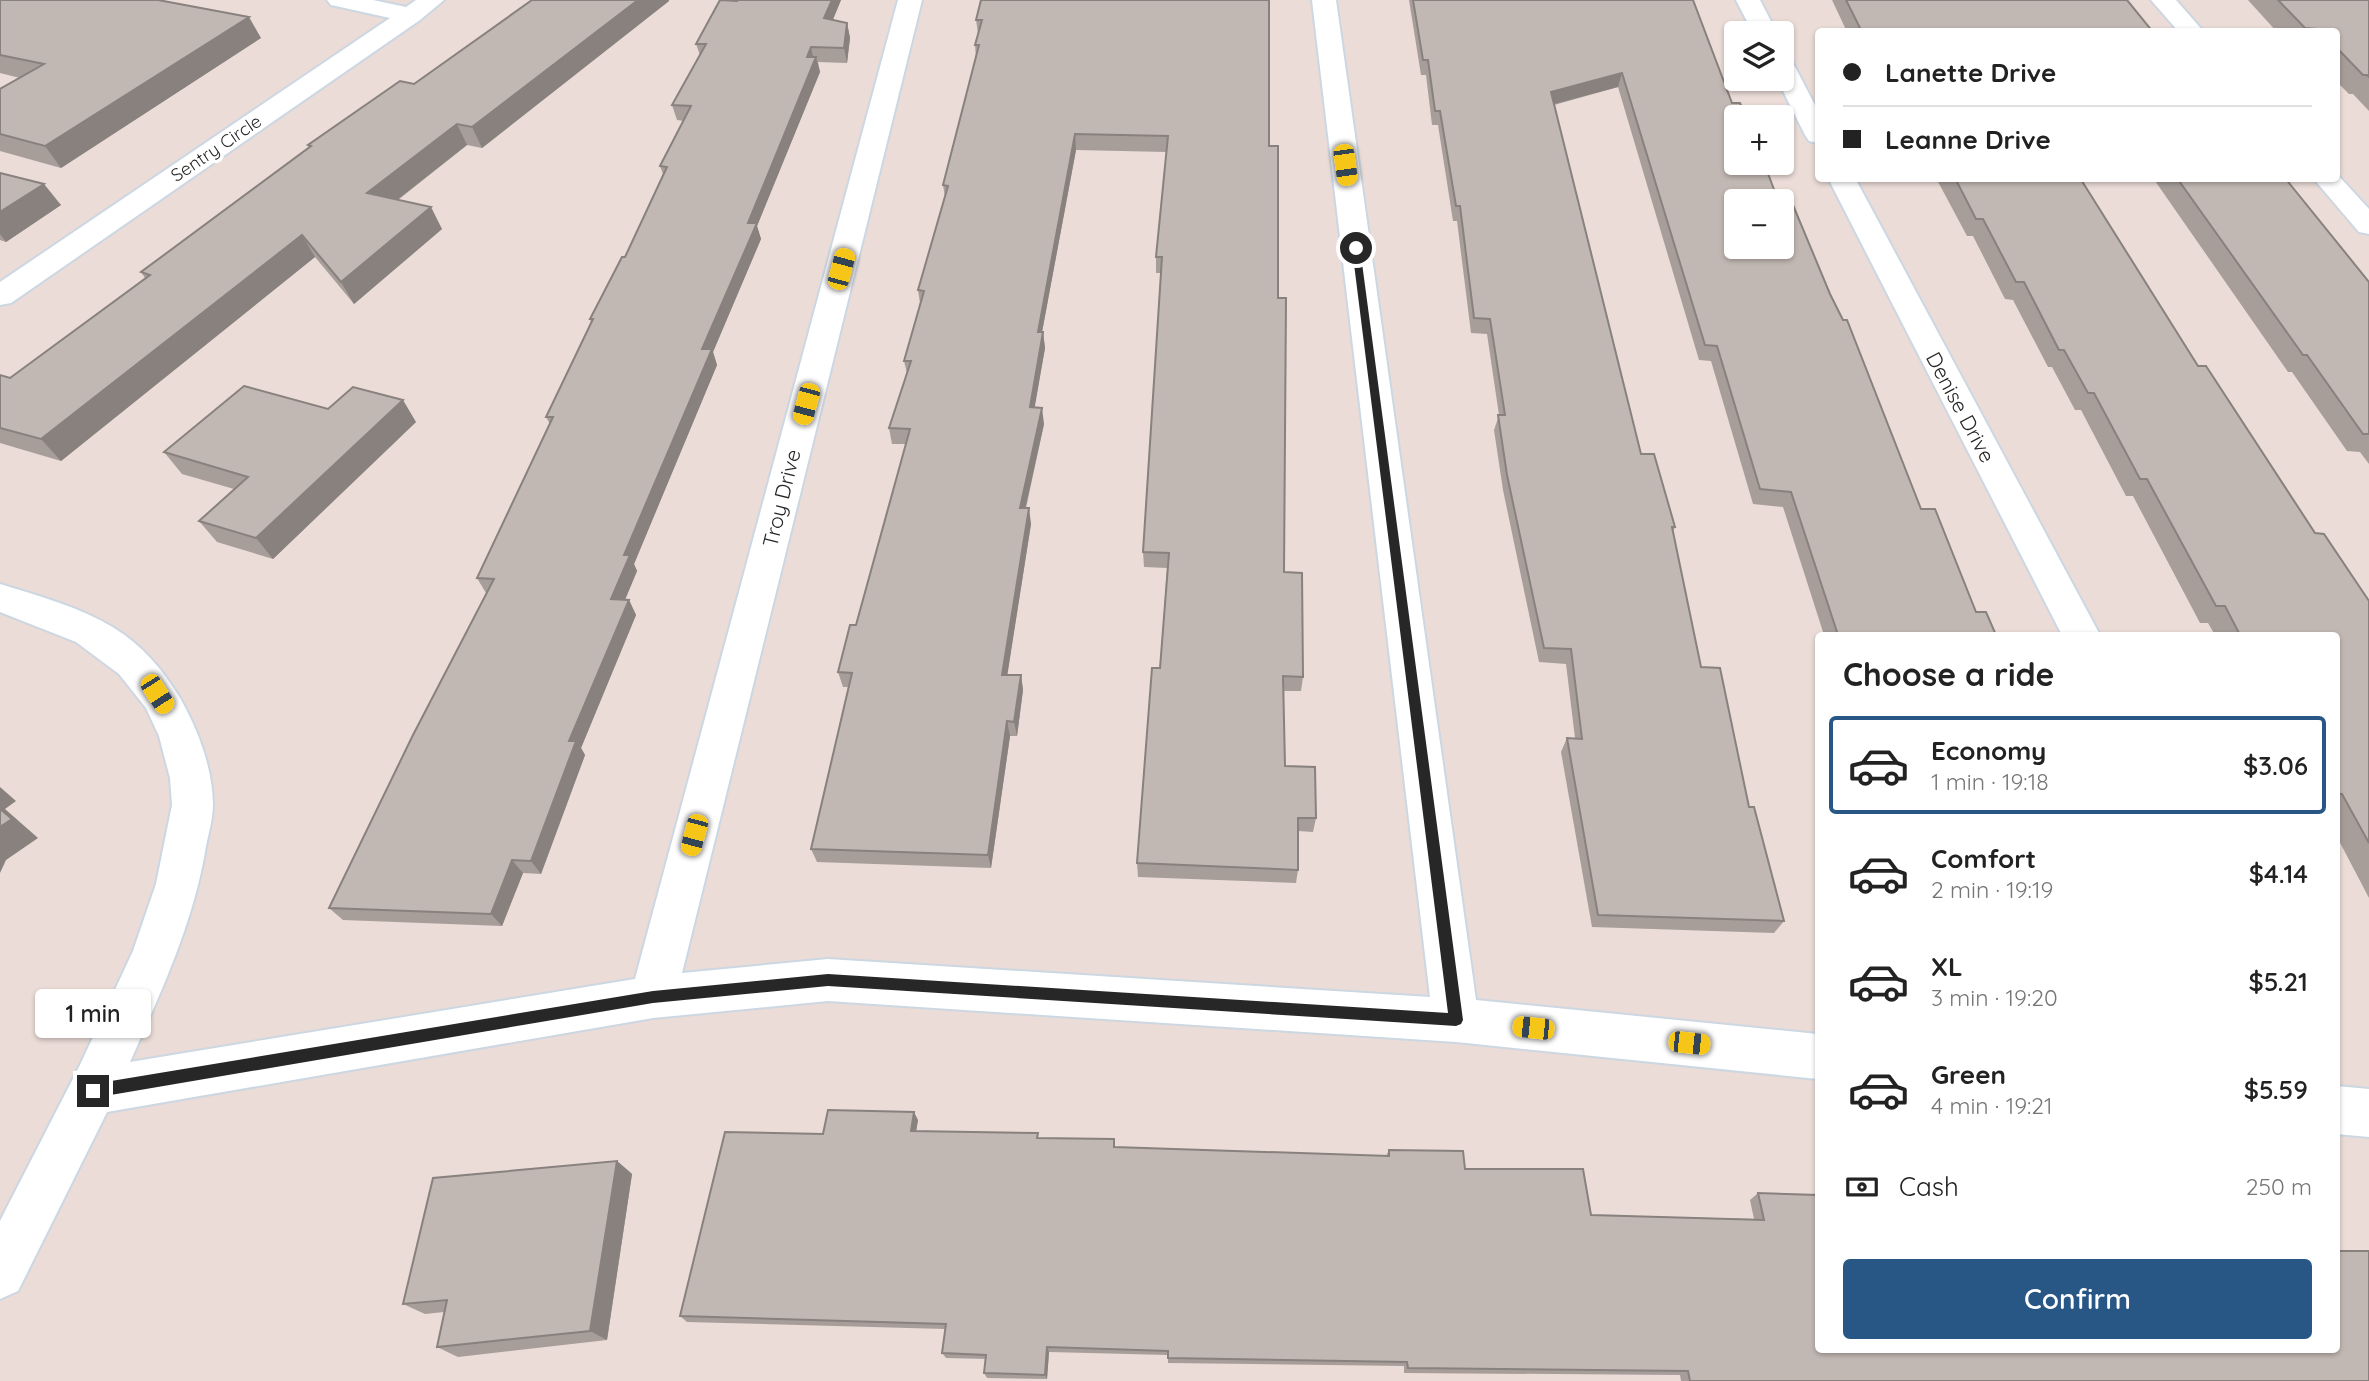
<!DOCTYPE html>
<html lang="en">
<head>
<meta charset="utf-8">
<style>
  body { margin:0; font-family:Quicksand,sans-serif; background:#f2f2f2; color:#222; height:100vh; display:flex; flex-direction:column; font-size:26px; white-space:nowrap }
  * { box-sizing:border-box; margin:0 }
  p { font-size:23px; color:#767676 }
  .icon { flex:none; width:38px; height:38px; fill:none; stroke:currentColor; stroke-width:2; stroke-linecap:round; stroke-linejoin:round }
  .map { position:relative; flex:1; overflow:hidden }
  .panel { position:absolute; left:1815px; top:632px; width:525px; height:721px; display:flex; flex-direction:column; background:#fff; border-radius:7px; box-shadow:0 2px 5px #0004 }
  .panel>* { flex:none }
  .hud { position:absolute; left:1815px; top:28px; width:525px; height:154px; border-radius:7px; box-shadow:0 2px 5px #0004; display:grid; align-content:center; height:154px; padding:0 28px; background:#fff }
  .fabs { position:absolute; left:1724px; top:21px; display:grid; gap:14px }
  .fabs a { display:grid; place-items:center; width:70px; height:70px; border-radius:7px; background:#fff; box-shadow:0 2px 5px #0004; font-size:35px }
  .end { position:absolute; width:32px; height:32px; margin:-16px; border:9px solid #272727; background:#fff; box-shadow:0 0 0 4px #fff }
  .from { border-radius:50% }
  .bubble { position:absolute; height:49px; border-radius:7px; background:#fff; box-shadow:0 2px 5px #0004; font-size:23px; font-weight:600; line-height:49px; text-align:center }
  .car { position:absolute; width:21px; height:42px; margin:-21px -10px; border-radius:9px; box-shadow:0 0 5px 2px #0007; background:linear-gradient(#f5c518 24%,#345 0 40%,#f5c518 0 76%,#345 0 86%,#f5c518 0) }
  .hud b { display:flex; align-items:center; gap:24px; height:66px; font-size:26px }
  .hud b+b { border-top:2px solid #e0e0e0 }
  .hud i { width:18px; height:18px; background:#222 }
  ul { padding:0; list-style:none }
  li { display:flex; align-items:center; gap:21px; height:98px; margin:0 14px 10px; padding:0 14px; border:4px solid transparent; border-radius:7px }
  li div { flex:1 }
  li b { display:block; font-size:26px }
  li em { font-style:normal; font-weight:600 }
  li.on { border-color:#285785 }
  li>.icon { width:63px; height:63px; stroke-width:1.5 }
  h2 { padding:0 28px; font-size:32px; line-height:84px }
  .pay { display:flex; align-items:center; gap:18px; height:77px; padding:0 28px; font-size:26px }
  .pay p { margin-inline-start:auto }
  .button { display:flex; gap:14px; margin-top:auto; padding:14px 28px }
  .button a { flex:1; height:80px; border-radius:7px; background:#285785; color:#fff; font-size:28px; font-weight:600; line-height:80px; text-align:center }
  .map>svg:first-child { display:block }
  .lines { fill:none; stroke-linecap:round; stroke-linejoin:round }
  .minor-casing { stroke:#ccd7e2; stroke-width:4 }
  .minor { fill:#fff; fill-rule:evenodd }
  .wall { fill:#a79e9a }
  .shaded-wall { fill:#88817d }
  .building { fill:#c2b8b3; stroke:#88817d; stroke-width:2; fill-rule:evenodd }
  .route { fill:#272727 }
  .labels { text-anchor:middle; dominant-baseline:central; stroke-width:7; stroke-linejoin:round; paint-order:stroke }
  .far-street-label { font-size:18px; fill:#272727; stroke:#fff }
  .street-label { font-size:21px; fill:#272727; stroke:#fff }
</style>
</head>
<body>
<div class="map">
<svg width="2369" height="1381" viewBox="0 0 2369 1381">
  <rect width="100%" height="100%" fill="#ebdcd7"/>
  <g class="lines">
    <g class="minor-casing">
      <g id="minor">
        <polygon points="327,0 373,0 406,7 416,0 444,0 420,20 11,303 0,305 0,282 390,18 331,5"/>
        <path d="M898,0h24l-240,973 146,-14 602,38 -118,-997h24l140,1000 342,34v45l-362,-37 -628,-41 -175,17 -546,94 -89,179 -18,8v-78l80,-156 53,-114 23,-67 16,-79 -2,-27 -11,-42 -13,-28 -27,-34 -43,-32 -76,-30v-28c39,12 80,23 114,44 28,17 49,42 66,70 18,32 32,68 33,106 0,14 -4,28 -7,42 -12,76 -45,146 -76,216l505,-83z"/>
        <polygon points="1736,0 1760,0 1777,33 1753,33"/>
        <polygon points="2151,0 2176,0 2204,32 2179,32"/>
        <polygon points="1782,58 1791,60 1794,65 1818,111 1818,143 1809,141 1805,135 1777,79 1782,79"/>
        <polygon points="2336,173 2369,209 2369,234 2359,232 2313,178 2336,178"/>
        <polygon points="1828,178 1855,178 2100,635 2062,635"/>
        <polygon points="2336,1086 2369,1089 2369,1137 2336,1134"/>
      </g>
    </g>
    <use href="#minor" class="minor"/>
  </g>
  <g class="wall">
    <polygon points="0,0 261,38 61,168 0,151 0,89 20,78 0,73"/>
    <polygon points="738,0 841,0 833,20 847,23 850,38 847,63 818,62 820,72 757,226 761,239 713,352 717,365 634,564 637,571 625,600 629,600 636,615 581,748 585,755 541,874 523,873 502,926 343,920 329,908 486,593 477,578 550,424 546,417 591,322 590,319 625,257 663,174 660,166 684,121 677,120 672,105 700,55 696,44"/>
    <polygon points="981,0 1269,146 1278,298 1284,572 1303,677 1301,691 1283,691 1285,766 1316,818 1313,832 1298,831 1298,870 1296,883 1138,877 1137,863 1160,668 1167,568 1144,567 1143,552 1161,273 1156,273 1156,257 1166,152 1076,150 1042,332 1043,332 1045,348 1034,408 1044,424 1026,508 1031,524 1007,675 1021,675 1023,690 1017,736 1010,736 991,868 817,862 811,849 848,687 843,687 838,672 856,625 906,444 892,444 889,428 907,373 904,361 920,303 918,290 945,197 943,185 976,58 975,45 978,33 976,20"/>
    <polygon points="1409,0 1693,0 1732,103 1775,192 1921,509 1976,612 1996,635 1824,635 1783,507 1753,504 1711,361 1699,360 1618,87 1554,105 1641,454 1675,527 1673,532 1701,667 1749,807 1784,921 1774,933 1592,927 1561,752 1567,738 1575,738 1566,664 1539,662 1503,490 1494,430 1499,415 1487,334 1471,333 1457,221 1453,221 1438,125 1432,125 1426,75 1421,75"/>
    <polygon points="1832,0 2127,0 2153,32 1847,32"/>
    <polygon points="2248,0 2369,0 2369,111 2353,94 2349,94 2336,81 2336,32 2277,32"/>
    <polygon points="669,1 482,148 467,145 398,200 442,229 354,304 315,257 61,461 0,443 0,375 10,378 145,278 141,272 309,147 308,145 414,84"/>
    <polygon points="0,173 61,205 6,242 0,240"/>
    <polygon points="1936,178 2080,178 2198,366 2315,533 2369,601 2369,898 2336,835 2336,635 2215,635 2208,623 2200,623 2133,496 2126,496 2081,410 2075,410 2052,367 2048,367 2013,300 2005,299 1973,236 1967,236"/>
    <polygon points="2153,178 2285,178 2369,282 2369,464 2360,452 2347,451 2292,372 2288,372"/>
    <polygon points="328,409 416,422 273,559 217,542 199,521 234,489 182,474 164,452"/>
    <polygon points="918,1120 916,1131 1039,1138 1115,1147 1386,1156 1389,1150 1465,1169 1591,1215 1754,1219 1750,1200 1758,1193 1818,1349 2369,1381 1681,1381 1680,1375 1404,1373 1404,1366 1168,1363 1168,1355 1049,1352 1047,1379 987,1378 984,1373 986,1359 946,1358 942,1353 945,1329 687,1322 680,1316 823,1134"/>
    <polygon points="617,1161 632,1174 607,1340 458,1357 437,1347 444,1312 425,1314 403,1304"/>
  </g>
  <g class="shaded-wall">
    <polygon points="638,0 669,0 669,1 482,148 472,127"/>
    <polygon points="832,0 841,0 827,33 824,18"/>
    <polygon points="249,17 261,38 61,168 45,146"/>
    <polygon points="847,23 850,38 847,63 844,48"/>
    <polygon points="811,47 814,62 816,57 820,72 757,226 761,239 713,352 717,365 634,564 637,571 619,614 611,599 624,555 702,349"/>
    <polygon points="1622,73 1618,87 1547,106 1551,92"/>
    <polygon points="457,124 467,145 379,214 367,193"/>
    <polygon points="1075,134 1076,150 1039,348 1038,332"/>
    <polygon points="44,184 61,205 6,242 0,234 0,212"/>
    <polygon points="431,207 442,229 354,304 341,282"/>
    <polygon points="302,235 315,257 61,461 41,439"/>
    <polygon points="1043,332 1045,348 1032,423 1030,407"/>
    <polygon points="403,400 416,422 273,559 256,538"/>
    <polygon points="1042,408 1044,424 1022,523 1020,508"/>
    <polygon points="1029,508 1031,524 1005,690 1002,675"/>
    <polygon points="629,600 636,615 581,748 585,755 541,874 531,861 569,741"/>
    <polygon points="1021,675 1023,690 1017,736 1014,722"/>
    <polygon points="1007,721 1010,736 991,868 988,855"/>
    <polygon points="0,787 16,801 5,809 38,838 6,860 0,873"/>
    <polygon points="512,860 523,873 502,926 491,914"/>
    <polygon points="914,1112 918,1120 915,1138 911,1131"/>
    <polygon points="617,1161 632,1174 607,1340 590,1331"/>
    <polygon points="1047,1347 1049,1352 1047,1379 1045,1375"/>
  </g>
  <g class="building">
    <polygon points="0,0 158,0 249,17 45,146 0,134 0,89 44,64 0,55"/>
    <polygon points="532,0 638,0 472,127 457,124 367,193 431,207 341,282 302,235 41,439 0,428 0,375 10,378 150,275 141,272 311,146 308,145 400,81 414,84"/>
    <polygon points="720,0 737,1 738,0 832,0 824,18 847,23 844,48 811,47 807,57 816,57 748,223 757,223 702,349 712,349 624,555 630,555 611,599 629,600 569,741 576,741 531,861 512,860 491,914 329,908 413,735 494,579 477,578 553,417 546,417 593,319 590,319 622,257 625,257 667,167 660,166 691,106 672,105 706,44 696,44"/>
    <polygon points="981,0 1269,0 1269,146 1278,146 1278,298 1286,298 1284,572 1302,573 1303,677 1283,676 1285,766 1315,767 1316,818 1298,818 1298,870 1137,863 1152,668 1160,668 1169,553 1143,552 1162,257 1156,257 1168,136 1075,134 1038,332 1043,332 1030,407 1042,408 1020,508 1029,508 1002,675 1021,675 1014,722 1007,721 988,855 811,849 852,673 838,672 850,625 856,625 910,429 889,428 911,361 904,361 924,291 918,290 948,186 943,185 979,45 975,45 982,20 976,20"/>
    <path d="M1413,0h280l39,103h8l6,14h-10v46h28l11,29 13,1 42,101 13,26h4l74,189h14l41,103h10l10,23h-158l-47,-143 -31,-3 -43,-143 -12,-1 -83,-272 -71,19 90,362h13l21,73h-3l29,140 19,1 29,139h5l30,114 -186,-6 -31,-177 15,1 -11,-90 -27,-1 -37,-173 -9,-60h7l-15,-96 -16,-1 -14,-112h-4l-16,-95h-5l-7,-51h-5zM1736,201h46v46h-46z"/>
    <polygon points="1846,0 2127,0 2153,32 1862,32"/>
    <polygon points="2278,0 2369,0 2369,77 2367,75 2363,75 2336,47 2336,32 2320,32 2317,29 2305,28"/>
    <polygon points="0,173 44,184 0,212"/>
    <polygon points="1955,178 2080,178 2198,366 2206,366 2315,533 2324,534 2369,601 2369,843 2342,794 2336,794 2336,635 2240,635 2225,606 2216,606 2147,479 2140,479 2094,393 2088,393 2064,350 2059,350 2024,282 2016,282 1983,219 1976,219"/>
    <polygon points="2177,178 2285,178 2369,282 2369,434 2363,434 2307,355 2303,355"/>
    <polygon points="244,386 328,409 353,387 403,400 256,538 199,521 248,477 164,452"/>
    <polygon points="0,809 12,819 0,827"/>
    <polygon points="828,1110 914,1112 911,1131 1038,1133 1037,1138 1114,1139 1114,1147 1389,1156 1389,1150 1463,1151 1465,1169 1583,1169 1591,1215 1764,1220 1758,1193 1818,1195 1818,1349 2336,1349 2336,1251 2369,1251 2369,1381 1690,1381 1688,1371 1408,1368 1407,1362 1168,1358 1168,1351 1047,1347 1045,1375 984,1373 986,1355 942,1353 946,1324 680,1316 725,1132 823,1134"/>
    <polygon points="617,1161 590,1331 437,1347 447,1300 403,1304 433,1178"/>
  </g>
  <polygon class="route" points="1356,245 1360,248 1463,1020 1461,1024 1456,1026 828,986 653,1003 93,1098 89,1096 89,1086 93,1084 653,991 828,974 1448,1013 1352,248"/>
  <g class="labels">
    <g class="far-street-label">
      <text transform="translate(216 148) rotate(-34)">Sentry Circle</text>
    </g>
    <g class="street-label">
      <text transform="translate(1961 407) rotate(62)">Denise Drive</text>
      <text transform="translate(781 498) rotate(-76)">Troy Drive</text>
    </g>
  </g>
</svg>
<div class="fabs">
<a><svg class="icon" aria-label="layers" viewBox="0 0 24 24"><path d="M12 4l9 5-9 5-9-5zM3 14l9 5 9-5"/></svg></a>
<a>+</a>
<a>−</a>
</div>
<i class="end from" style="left:1356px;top:248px"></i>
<i class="end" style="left:93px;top:1091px"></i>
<div class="bubble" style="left:35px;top:989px;width:116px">1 min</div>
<i class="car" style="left:1345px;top:165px;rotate:172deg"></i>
<i class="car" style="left:841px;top:269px;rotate:15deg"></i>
<i class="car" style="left:806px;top:404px;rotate:195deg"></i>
<i class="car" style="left:157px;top:694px;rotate:147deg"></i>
<i class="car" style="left:694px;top:835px;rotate:195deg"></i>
<i class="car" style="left:1533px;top:1028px;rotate:276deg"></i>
<i class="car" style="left:1689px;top:1043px;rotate:96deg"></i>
<div class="hud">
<b><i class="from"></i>Lanette Drive</b>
<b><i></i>Leanne Drive</b>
</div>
<section class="panel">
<h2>Choose a ride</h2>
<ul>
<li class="on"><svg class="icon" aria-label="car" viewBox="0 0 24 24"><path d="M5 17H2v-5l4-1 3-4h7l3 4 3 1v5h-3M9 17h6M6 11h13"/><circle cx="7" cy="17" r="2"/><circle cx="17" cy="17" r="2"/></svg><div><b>Economy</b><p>1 min · 19:18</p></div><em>$3.06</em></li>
<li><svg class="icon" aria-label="car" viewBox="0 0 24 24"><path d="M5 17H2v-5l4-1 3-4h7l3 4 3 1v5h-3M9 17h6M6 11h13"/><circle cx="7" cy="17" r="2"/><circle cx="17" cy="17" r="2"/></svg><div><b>Comfort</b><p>2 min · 19:19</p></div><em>$4.14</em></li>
<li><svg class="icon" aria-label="car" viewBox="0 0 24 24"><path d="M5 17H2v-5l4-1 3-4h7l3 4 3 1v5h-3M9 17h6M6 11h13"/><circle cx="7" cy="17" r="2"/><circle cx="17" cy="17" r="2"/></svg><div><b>XL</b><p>3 min · 19:20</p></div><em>$5.21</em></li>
<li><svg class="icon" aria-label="car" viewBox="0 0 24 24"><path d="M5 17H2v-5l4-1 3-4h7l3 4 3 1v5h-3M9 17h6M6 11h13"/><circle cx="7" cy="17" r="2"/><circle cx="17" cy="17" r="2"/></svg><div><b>Green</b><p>4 min · 19:21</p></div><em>$5.59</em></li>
</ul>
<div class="pay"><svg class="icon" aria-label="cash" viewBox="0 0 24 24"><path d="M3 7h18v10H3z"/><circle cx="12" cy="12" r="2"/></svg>Cash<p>250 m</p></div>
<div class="button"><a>Confirm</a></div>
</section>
</div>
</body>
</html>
